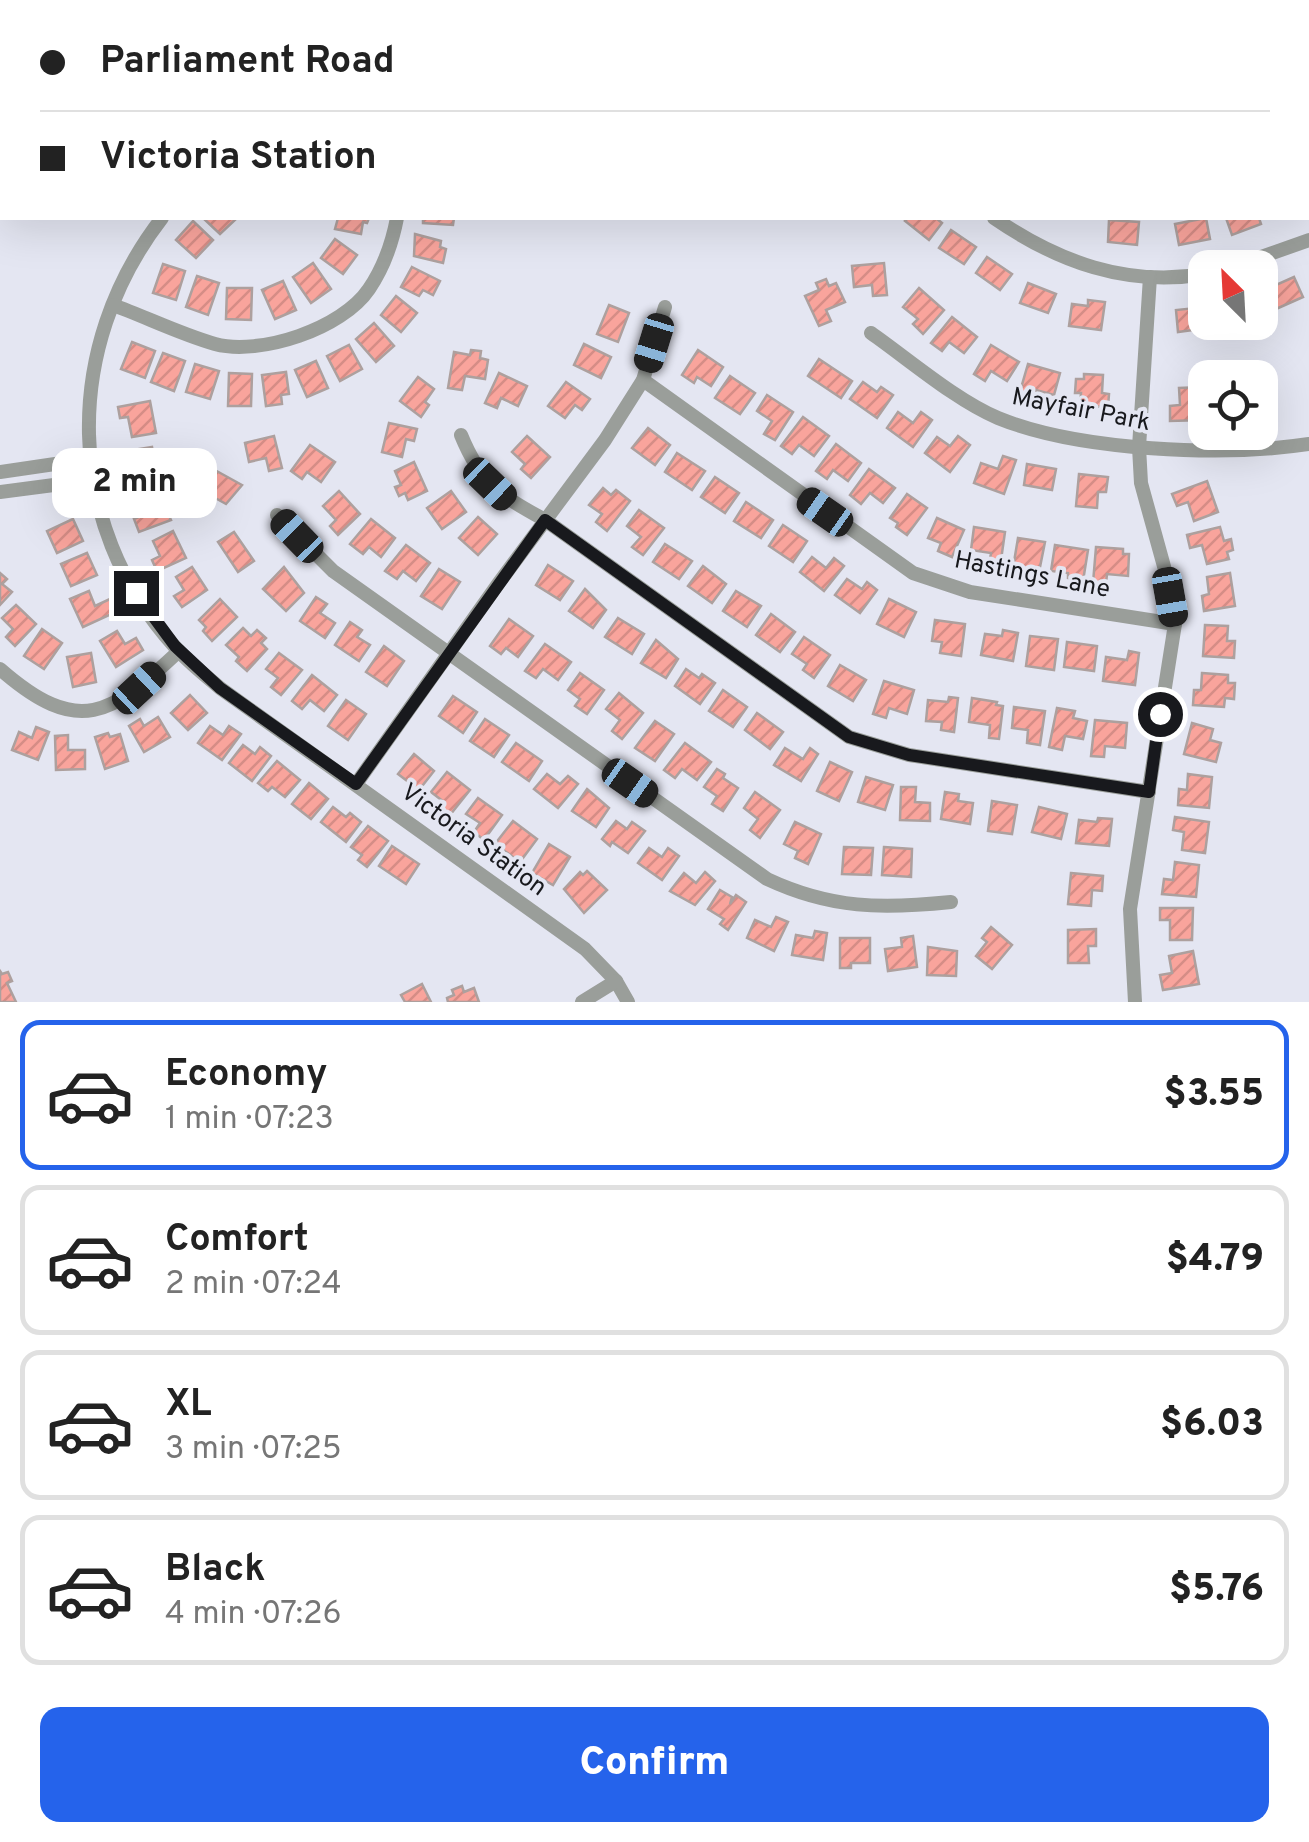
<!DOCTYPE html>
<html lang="en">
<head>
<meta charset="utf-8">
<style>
  body { margin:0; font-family:Overpass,sans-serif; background:#f6f6f6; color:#222; height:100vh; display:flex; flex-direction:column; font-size:38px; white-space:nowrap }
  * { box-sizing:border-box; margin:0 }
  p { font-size:32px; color:#767676 }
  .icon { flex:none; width:55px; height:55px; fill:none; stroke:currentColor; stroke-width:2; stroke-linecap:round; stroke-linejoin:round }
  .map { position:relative; height:1002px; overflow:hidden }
  .details { display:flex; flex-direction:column; background:#fff; flex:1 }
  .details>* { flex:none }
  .top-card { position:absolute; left:0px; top:0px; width:1310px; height:220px; box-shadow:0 10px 40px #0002; display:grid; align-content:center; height:220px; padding:0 40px; background:#fff }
  .needle { width:65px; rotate:336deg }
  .controls { position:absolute; left:1188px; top:250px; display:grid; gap:20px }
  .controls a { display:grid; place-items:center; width:90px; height:90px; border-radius:20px; background:#fff; box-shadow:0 10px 40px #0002; font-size:50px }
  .end { position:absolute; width:45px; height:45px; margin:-22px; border:12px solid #18191d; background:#fff; box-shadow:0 0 0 5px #fff }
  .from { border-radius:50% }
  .bubble { position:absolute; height:70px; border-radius:20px; background:#fff; box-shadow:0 10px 40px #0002; font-size:32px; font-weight:800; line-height:70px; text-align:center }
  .car { position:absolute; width:30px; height:60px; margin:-30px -15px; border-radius:12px; box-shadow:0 0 8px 2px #0007; background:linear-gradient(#222 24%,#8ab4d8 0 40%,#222 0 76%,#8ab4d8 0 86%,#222 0) }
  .top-card b { display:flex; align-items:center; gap:35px; height:95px; font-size:38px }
  .top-card b+b { border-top:2px solid #e0e0e0 }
  .top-card i { width:25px; height:25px; background:#222 }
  ul { padding:18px 0 0; list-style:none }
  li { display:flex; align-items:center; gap:30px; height:150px; margin:0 20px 15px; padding:0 20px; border:5px solid #e0e0e0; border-radius:20px }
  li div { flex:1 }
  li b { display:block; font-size:38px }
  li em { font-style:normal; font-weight:800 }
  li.active { border-color:#2563eb }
  li>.icon { width:90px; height:90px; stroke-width:1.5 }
  .primary-button { display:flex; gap:20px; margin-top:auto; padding:20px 40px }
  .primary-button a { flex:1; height:115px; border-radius:20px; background:#2563eb; color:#fff; font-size:40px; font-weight:800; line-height:115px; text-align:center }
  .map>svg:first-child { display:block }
  .building { fill:url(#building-hatch); stroke:#ada09e; stroke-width:2.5 }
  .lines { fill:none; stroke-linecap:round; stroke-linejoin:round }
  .minor { stroke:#9a9e9a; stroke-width:14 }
  .route { stroke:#18191d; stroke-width:12 }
  .labels { text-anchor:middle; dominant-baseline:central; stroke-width:8; stroke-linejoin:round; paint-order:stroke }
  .street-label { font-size:25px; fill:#18191d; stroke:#e4e6f2 }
</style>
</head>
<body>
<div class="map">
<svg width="1309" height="1002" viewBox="0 0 1309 1002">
  <defs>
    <pattern id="building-hatch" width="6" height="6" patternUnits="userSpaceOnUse" patternTransform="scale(2.5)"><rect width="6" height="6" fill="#f9a49c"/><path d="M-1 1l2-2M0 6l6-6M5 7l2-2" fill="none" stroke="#d58d86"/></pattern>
  </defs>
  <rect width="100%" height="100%" fill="#e4e6f2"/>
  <g class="building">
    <polygon points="203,218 237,218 220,234"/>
    <polygon points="338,218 369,218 367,223 363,222 361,234 335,229"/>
    <polygon points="423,218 454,218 453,225 423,223"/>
    <polygon points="908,218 936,218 942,223 929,240 905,221"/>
    <polygon points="1206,218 1210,239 1179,245 1175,224"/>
    <polygon points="1226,218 1259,218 1261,224 1232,235"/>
    <polygon points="1109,220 1139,222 1137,245 1108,242"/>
    <polygon points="193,221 213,240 196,258 176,240"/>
    <polygon points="951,230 976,247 964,264 939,248"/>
    <polygon points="415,234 441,241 440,247 446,249 443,263 414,256"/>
    <polygon points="335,239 357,255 343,274 321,258"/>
    <polygon points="987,257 1012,274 1000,290 976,273"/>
    <polygon points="313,263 331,289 311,303 293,277"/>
    <polygon points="884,263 887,295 873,296 872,285 854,287 852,266"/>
    <polygon points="163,264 185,271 176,300 153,293"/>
    <polygon points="412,267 440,281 433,295 423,290 419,296 401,287"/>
    <polygon points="197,276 219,283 208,315 186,307"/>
    <polygon points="1294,277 1303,297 1276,309 1267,289"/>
    <polygon points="826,279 829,286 836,283 845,302 826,310 831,321 819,326 805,296 819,290 816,283"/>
    <polygon points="283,281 296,310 275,319 262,290"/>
    <polygon points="1028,283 1056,294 1048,313 1020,303"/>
    <polygon points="227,288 252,288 251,320 226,319"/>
    <polygon points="919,288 944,310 923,334 913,324 918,319 903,307"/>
    <polygon points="396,296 417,313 401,332 381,315"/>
    <polygon points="1088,300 1105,302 1101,330 1069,326 1072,304 1088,306"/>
    <polygon points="609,305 629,313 618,342 597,334"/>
    <polygon points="1205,307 1208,328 1178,332 1176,310"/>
    <polygon points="952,317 977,337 964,353 949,342 942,351 931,343"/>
    <polygon points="1231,322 1258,322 1259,326 1236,335"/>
    <polygon points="374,323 394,346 376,362 356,339"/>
    <polygon points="132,342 155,351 145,378 121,369"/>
    <polygon points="584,344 611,357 601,378 574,365"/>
    <polygon points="349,345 362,369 340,381 327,356"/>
    <polygon points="991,345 1019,362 1007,381 991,371 985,381 974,374"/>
    <polygon points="471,350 481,351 480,358 488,360 485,379 465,376 462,390 448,388 454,352 470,355"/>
    <polygon points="698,350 723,367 711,386 697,377 694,383 682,375"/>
    <polygon points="163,353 185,361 174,391 151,382"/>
    <polygon points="819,359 852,381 841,398 808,376"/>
    <polygon points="316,361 328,388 307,397 295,370"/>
    <polygon points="195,364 219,371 210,399 186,392"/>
    <polygon points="1028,364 1060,373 1054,395 1036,390 1033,399 1019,395"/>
    <polygon points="286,372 289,394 281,395 282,404 266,406 262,375"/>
    <polygon points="229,373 252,374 251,406 228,406"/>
    <polygon points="499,373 527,386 518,406 501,398 497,408 485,403"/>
    <polygon points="1084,374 1103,375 1102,393 1109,394 1108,407 1080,406 1081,393 1075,393 1076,379 1084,379"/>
    <polygon points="730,376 755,393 740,414 715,398"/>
    <polygon points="418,377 434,389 425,402 429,405 421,417 400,401"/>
    <polygon points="566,382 590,399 582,410 575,405 565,418 548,406"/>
    <polygon points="863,382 877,392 881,387 893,395 877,418 850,399"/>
    <polygon points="1203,387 1204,420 1170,421 1170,406 1180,405 1179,388"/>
    <polygon points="767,395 793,412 775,440 764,434 772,421 757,411"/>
    <polygon points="150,401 156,433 132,437 128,417 120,418 118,407"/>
    <polygon points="898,412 913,423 921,412 932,420 913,447 887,428"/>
    <polygon points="803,417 829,436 814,456 799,445 792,454 781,446"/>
    <polygon points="389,423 417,429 414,441 406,439 402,457 382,452"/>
    <polygon points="648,428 670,445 655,465 632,448"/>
    <polygon points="274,436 282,468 269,471 266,458 249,462 245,443"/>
    <polygon points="527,436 550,457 531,478 521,469 525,464 512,452"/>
    <polygon points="958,436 970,445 950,472 925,453 937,437 950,446"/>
    <polygon points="836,444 861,463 848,481 833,470 827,479 816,471"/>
    <polygon points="310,445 335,462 321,482 307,472 302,479 291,471"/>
    <polygon points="152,447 157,477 136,480 134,463 123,464 121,452"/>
    <polygon points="677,453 705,471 692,490 665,472"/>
    <polygon points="1003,456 1016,460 1004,494 974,483 981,463 998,469"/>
    <polygon points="414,462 427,491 408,500 405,493 399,496 395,487 401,485 395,471"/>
    <polygon points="1027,464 1056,469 1052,490 1024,485"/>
    <polygon points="213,469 242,485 226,504 201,490"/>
    <polygon points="869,469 895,488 883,503 870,493 861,504 850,495"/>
    <polygon points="1079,474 1108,477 1106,492 1098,492 1097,508 1076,506"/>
    <polygon points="715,477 739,493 725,513 701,497"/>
    <polygon points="1207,481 1218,512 1194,521 1188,502 1177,506 1172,494"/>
    <polygon points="603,488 611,495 616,490 630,501 607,531 596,522 602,514 589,505"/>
    <polygon points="339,491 360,514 338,535 330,526 336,520 323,506"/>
    <polygon points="451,491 466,512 442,529 427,508"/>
    <polygon points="158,492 171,520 139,532 134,519 141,516 135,501"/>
    <polygon points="907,494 927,508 907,535 896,527 898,523 890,518"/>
    <polygon points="746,502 773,520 761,538 734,521"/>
    <polygon points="639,510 664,528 643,555 632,547 641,537 627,526"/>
    <polygon points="478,517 497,534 478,555 459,538"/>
    <polygon points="937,518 964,530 952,557 938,551 941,543 928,538"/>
    <polygon points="73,519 83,541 57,553 47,531"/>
    <polygon points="371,519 395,538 381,557 369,547 363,554 350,544"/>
    <polygon points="783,525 807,541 793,562 769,546"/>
    <polygon points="974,527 1005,532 1000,567 989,565 991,553 971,550"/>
    <polygon points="1220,527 1224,541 1231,539 1233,550 1227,552 1229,559 1207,564 1202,545 1190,548 1187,535"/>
    <polygon points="173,531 186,558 157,571 152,560 160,556 153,541"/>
    <polygon points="234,532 254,561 238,572 218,542"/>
    <polygon points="1018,538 1045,542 1039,572 1013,568"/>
    <polygon points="665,544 692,561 679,579 653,562"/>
    <polygon points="406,545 430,563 416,581 403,571 397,579 385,571"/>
    <polygon points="1055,545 1088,550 1083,581 1068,578 1068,573 1051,571"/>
    <polygon points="1096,547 1123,549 1123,554 1129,554 1128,576 1107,574 1106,584 1093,583"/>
    <polygon points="87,553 97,575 71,586 61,564"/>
    <polygon points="812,557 826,568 834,558 844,566 824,591 800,572"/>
    <polygon points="548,565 573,581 560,600 536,585"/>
    <polygon points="703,566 726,584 712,603 688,586"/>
    <polygon points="192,567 207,590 182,607 174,596 184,590 176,577"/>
    <polygon points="284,567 304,593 286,611 263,589"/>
    <polygon points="439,569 460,582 442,609 421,596"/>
    <polygon points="0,573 7,579 2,584 12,592 0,605"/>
    <polygon points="1230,573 1235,606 1204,611 1202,596 1209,594 1207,577"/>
    <polygon points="847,579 862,589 867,582 877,590 860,613 835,595"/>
    <polygon points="585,589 606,610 593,628 569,611"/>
    <polygon points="89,591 95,606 110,599 116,612 83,627 70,599"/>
    <polygon points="736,591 761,606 747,627 723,611"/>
    <polygon points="316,597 327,604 320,613 335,623 325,638 300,621"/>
    <polygon points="220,599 237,617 212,641 203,631 206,627 199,620"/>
    <polygon points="889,599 916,612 904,637 877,624"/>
    <polygon points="16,605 36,624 15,646 6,637 13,629 2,618"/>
    <polygon points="771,614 795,632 780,652 756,635"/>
    <polygon points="618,618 644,634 632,654 605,637"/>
    <polygon points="509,619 533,636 518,657 506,648 501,654 490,646"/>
    <polygon points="935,620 965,624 961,656 940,653 942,642 932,641"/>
    <polygon points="350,622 362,630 357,637 370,645 359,661 335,645"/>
    <polygon points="1205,625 1228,626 1227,641 1235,641 1234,658 1203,656"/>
    <polygon points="243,628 251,636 257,630 266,638 261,643 267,649 247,671 236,661 239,657 226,645"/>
    <polygon points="42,629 62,643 44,669 24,656"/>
    <polygon points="1003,630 1018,633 1013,661 981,655 985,634 1002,636"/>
    <polygon points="117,631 125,644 136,638 143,650 116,667 100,641"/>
    <polygon points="1030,636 1058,639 1054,670 1026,666"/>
    <polygon points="804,637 830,655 814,678 803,670 807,664 792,654"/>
    <polygon points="656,640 678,659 666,678 641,663"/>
    <polygon points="1067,642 1097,646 1094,671 1064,667"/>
    <polygon points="545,644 571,662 558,680 543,669 536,678 525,671"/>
    <polygon points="384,646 404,661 387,686 366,672"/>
    <polygon points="1129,651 1139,653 1135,685 1103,681 1106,657 1127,660"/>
    <polygon points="91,653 96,682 73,687 67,657"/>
    <polygon points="279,653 302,670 281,695 271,687 278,678 266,669"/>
    <polygon points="840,665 866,680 853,701 828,686"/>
    <polygon points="686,669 699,678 702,674 715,683 700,704 675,686"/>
    <polygon points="580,673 604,690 587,714 575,706 580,699 568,690"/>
    <polygon points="1202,673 1228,675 1228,683 1235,683 1234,699 1225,698 1224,707 1193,705 1194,690 1201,690"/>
    <polygon points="312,675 337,695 324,711 310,700 302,709 292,701"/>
    <polygon points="884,681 914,690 907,714 889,708 886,718 873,714"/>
    <polygon points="723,690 747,707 733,727 709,711"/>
    <polygon points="619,693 643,713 622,739 612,731 620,720 606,709"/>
    <polygon points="190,695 207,713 188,730 171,713"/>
    <polygon points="453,696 477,712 463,733 439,716"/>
    <polygon points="949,697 958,698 954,732 941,730 942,722 926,721 928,700 948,702"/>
    <polygon points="972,698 997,702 996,705 1003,706 999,739 989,738 990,725 969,722"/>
    <polygon points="346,700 366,714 348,740 328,726"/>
    <polygon points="1014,707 1045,711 1040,745 1027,743 1028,730 1012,728"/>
    <polygon points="1057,708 1075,711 1073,718 1087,721 1083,739 1065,736 1062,750 1049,747"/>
    <polygon points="757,713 783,732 770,749 745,730"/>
    <polygon points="158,717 170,737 144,752 129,726 140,719 144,726"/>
    <polygon points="485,719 509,735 494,757 470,741"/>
    <polygon points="1095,720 1127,723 1125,748 1105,746 1104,757 1091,756"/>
    <polygon points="655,721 674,734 655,761 635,748"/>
    <polygon points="1192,723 1213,729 1210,740 1221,743 1216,762 1184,754"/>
    <polygon points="210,726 223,735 229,726 241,734 222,760 198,743"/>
    <polygon points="36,727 49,732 38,760 12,750 19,732 32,738"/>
    <polygon points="108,733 110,737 120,734 128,761 105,769 95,737"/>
    <polygon points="68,735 68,750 85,750 85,769 56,770 55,736"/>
    <polygon points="516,743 542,761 529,781 502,762"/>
    <polygon points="685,743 711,762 697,780 682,769 675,778 664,770"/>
    <polygon points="243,745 255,754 260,747 271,756 252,781 229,763"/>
    <polygon points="785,748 803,759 810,748 818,754 801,781 774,765"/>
    <polygon points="414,754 434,771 419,790 398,774"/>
    <polygon points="277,761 300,780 285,797 272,787 268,791 258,783"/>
    <polygon points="830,762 852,772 839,801 817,791"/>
    <polygon points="717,769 725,774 723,778 738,788 723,811 712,804 717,796 704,787"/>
    <polygon points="447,772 470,790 450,815 440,808 444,802 431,792"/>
    <polygon points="547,774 560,784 568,776 578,784 558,808 534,789"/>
    <polygon points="1188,774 1212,777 1209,808 1178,805 1179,789 1187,790"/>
    <polygon points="866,777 893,785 885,810 858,802"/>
    <polygon points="309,783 328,799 311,819 292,804"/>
    <polygon points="901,787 916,787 915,802 930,803 930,821 900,820"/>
    <polygon points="587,789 609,808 596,827 572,811"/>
    <polygon points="755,792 780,810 760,838 750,830 758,819 744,808"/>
    <polygon points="945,792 959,794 958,801 973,803 970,824 941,819"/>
    <polygon points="478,798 502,815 484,840 474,832 480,823 466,814"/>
    <polygon points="992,801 1017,805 1012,834 988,831"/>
    <polygon points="333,807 346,817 350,813 361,822 346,842 321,822"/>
    <polygon points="1039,807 1067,814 1061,839 1032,832"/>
    <polygon points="1175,817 1209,822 1205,853 1182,850 1184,832 1173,830"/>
    <polygon points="1098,818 1112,819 1109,846 1076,843 1079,820 1097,822"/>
    <polygon points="513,821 537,839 520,862 495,844"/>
    <polygon points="616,821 627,829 632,822 645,831 628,853 612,842 610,846 602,839"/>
    <polygon points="795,822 821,834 808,864 795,858 798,851 784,844"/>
    <polygon points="368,826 388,841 367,867 358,860 362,855 351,847"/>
    <polygon points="549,844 570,857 553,885 532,873"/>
    <polygon points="392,846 419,864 406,884 379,866"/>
    <polygon points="844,847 873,848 871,875 842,874"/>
    <polygon points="884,847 912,849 911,877 882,875"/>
    <polygon points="649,848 662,857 668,848 679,856 662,880 638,863"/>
    <polygon points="1175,862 1199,865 1196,897 1162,894 1164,879 1173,880"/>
    <polygon points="587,871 607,890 584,913 564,889 580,872 583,875"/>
    <polygon points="705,872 715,881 695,905 670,891 684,873 696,883"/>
    <polygon points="1071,873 1103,876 1102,891 1092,890 1091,906 1068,904"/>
    <polygon points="720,890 732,897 730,904 736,895 746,902 728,930 720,924 724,919 708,909"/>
    <polygon points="1160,908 1193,908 1192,940 1170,940 1170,920 1160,920"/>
    <polygon points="776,917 788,922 774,951 747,938 755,920 771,927"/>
    <polygon points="991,927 1012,945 992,969 976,956 987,942 982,938"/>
    <polygon points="1096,929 1096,946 1088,946 1089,963 1068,963 1068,930"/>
    <polygon points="815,931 827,933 823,960 792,955 796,935 813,938"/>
    <polygon points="913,936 917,967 888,971 885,949 902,947 901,938"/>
    <polygon points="840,938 870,938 870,963 851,963 851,968 840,968"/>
    <polygon points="928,947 957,951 956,976 927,975"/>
    <polygon points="1193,951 1199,984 1163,990 1160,975 1172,973 1169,956"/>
    <polygon points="0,971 2,974 8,972 12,981 7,983 16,1002 0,1002"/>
    <polygon points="422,984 431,1002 405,1002 401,995"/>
    <polygon points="462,986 464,992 474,988 479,1002 448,1002 447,998 454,995 452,990"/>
  </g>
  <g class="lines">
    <g class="minor">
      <polyline points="600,0 602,2"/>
      <polyline points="352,2 354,0"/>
      <polyline points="924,2 932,0"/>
      <polyline points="1308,68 1309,67"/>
      <path d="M162,218c-100,129 -99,305 13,429 13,15 30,28 45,41l365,261 31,32 12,21"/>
      <path d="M994,218c64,44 132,69 211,56"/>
      <polyline points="1230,268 1309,240"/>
      <path d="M113,305c33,12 67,29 102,39 45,12 127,-15 154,-55 15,-22 23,-45 28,-71"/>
      <path d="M871,333c37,26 86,68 127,85 81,33 225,39 311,26"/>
      <polyline points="643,380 913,573 970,592 1175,624"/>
      <path d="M461,435c20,49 39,60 84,85l304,217 60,18 240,37"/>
      <polyline points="0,472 89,459"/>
      <polyline points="0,492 92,480"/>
      <path d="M277,515l56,56 434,308c64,30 115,30 184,23"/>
      <path d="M0,669c79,69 111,46 179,-18"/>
      <polyline points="356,784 498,584 605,440 643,380 665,307"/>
      <polyline points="582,1002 616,981"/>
      <polyline points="1135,1002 1130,909 1175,624 1165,570 1141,483 1139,447 1150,277"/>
    </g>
  </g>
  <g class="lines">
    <polyline class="route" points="136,593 175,646 220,688 356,784 545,520 849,737 909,755 1149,792 1160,714"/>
  </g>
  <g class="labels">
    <g class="street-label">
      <text transform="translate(1081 411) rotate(11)">Mayfair Park</text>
      <text transform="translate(1032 576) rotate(11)">Hastings Lane</text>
      <text transform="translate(473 841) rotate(36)">Victoria Station</text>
    </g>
  </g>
</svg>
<div class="controls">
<a><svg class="needle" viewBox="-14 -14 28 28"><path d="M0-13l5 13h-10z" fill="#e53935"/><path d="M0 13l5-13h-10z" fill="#767676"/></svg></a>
<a><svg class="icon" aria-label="locate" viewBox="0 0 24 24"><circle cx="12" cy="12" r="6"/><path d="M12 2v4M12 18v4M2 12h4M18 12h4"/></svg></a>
</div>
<i class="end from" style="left:1160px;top:714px"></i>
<i class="end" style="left:136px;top:593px"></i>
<div class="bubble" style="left:52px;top:448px;width:165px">2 min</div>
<i class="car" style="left:654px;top:343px;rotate:197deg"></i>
<i class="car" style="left:490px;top:484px;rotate:134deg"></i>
<i class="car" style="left:825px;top:512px;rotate:305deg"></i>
<i class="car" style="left:297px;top:536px;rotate:316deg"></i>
<i class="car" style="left:1170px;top:597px;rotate:170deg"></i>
<i class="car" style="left:139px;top:688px;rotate:47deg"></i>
<i class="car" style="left:630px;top:783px;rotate:125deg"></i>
<div class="top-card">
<b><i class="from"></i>Parliament Road</b>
<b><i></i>Victoria Station</b>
</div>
</div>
<section class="details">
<ul>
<li class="active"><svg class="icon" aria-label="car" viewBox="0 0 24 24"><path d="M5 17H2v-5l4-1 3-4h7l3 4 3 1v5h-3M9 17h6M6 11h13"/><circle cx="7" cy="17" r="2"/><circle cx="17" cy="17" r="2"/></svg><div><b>Economy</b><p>1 min · 07:23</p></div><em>$3.55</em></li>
<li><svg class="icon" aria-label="car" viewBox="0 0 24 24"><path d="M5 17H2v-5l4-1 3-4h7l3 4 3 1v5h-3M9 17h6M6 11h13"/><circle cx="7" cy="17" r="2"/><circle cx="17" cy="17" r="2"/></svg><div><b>Comfort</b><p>2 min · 07:24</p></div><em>$4.79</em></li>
<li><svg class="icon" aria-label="car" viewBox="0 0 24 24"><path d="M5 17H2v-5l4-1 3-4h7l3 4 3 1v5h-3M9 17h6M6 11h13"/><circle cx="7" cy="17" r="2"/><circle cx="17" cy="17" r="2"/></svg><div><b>XL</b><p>3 min · 07:25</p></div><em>$6.03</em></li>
<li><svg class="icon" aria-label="car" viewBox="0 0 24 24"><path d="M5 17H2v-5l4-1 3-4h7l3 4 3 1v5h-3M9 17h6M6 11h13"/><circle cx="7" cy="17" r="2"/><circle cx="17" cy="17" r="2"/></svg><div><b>Black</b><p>4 min · 07:26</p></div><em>$5.76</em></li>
</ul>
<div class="primary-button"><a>Confirm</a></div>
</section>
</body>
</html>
